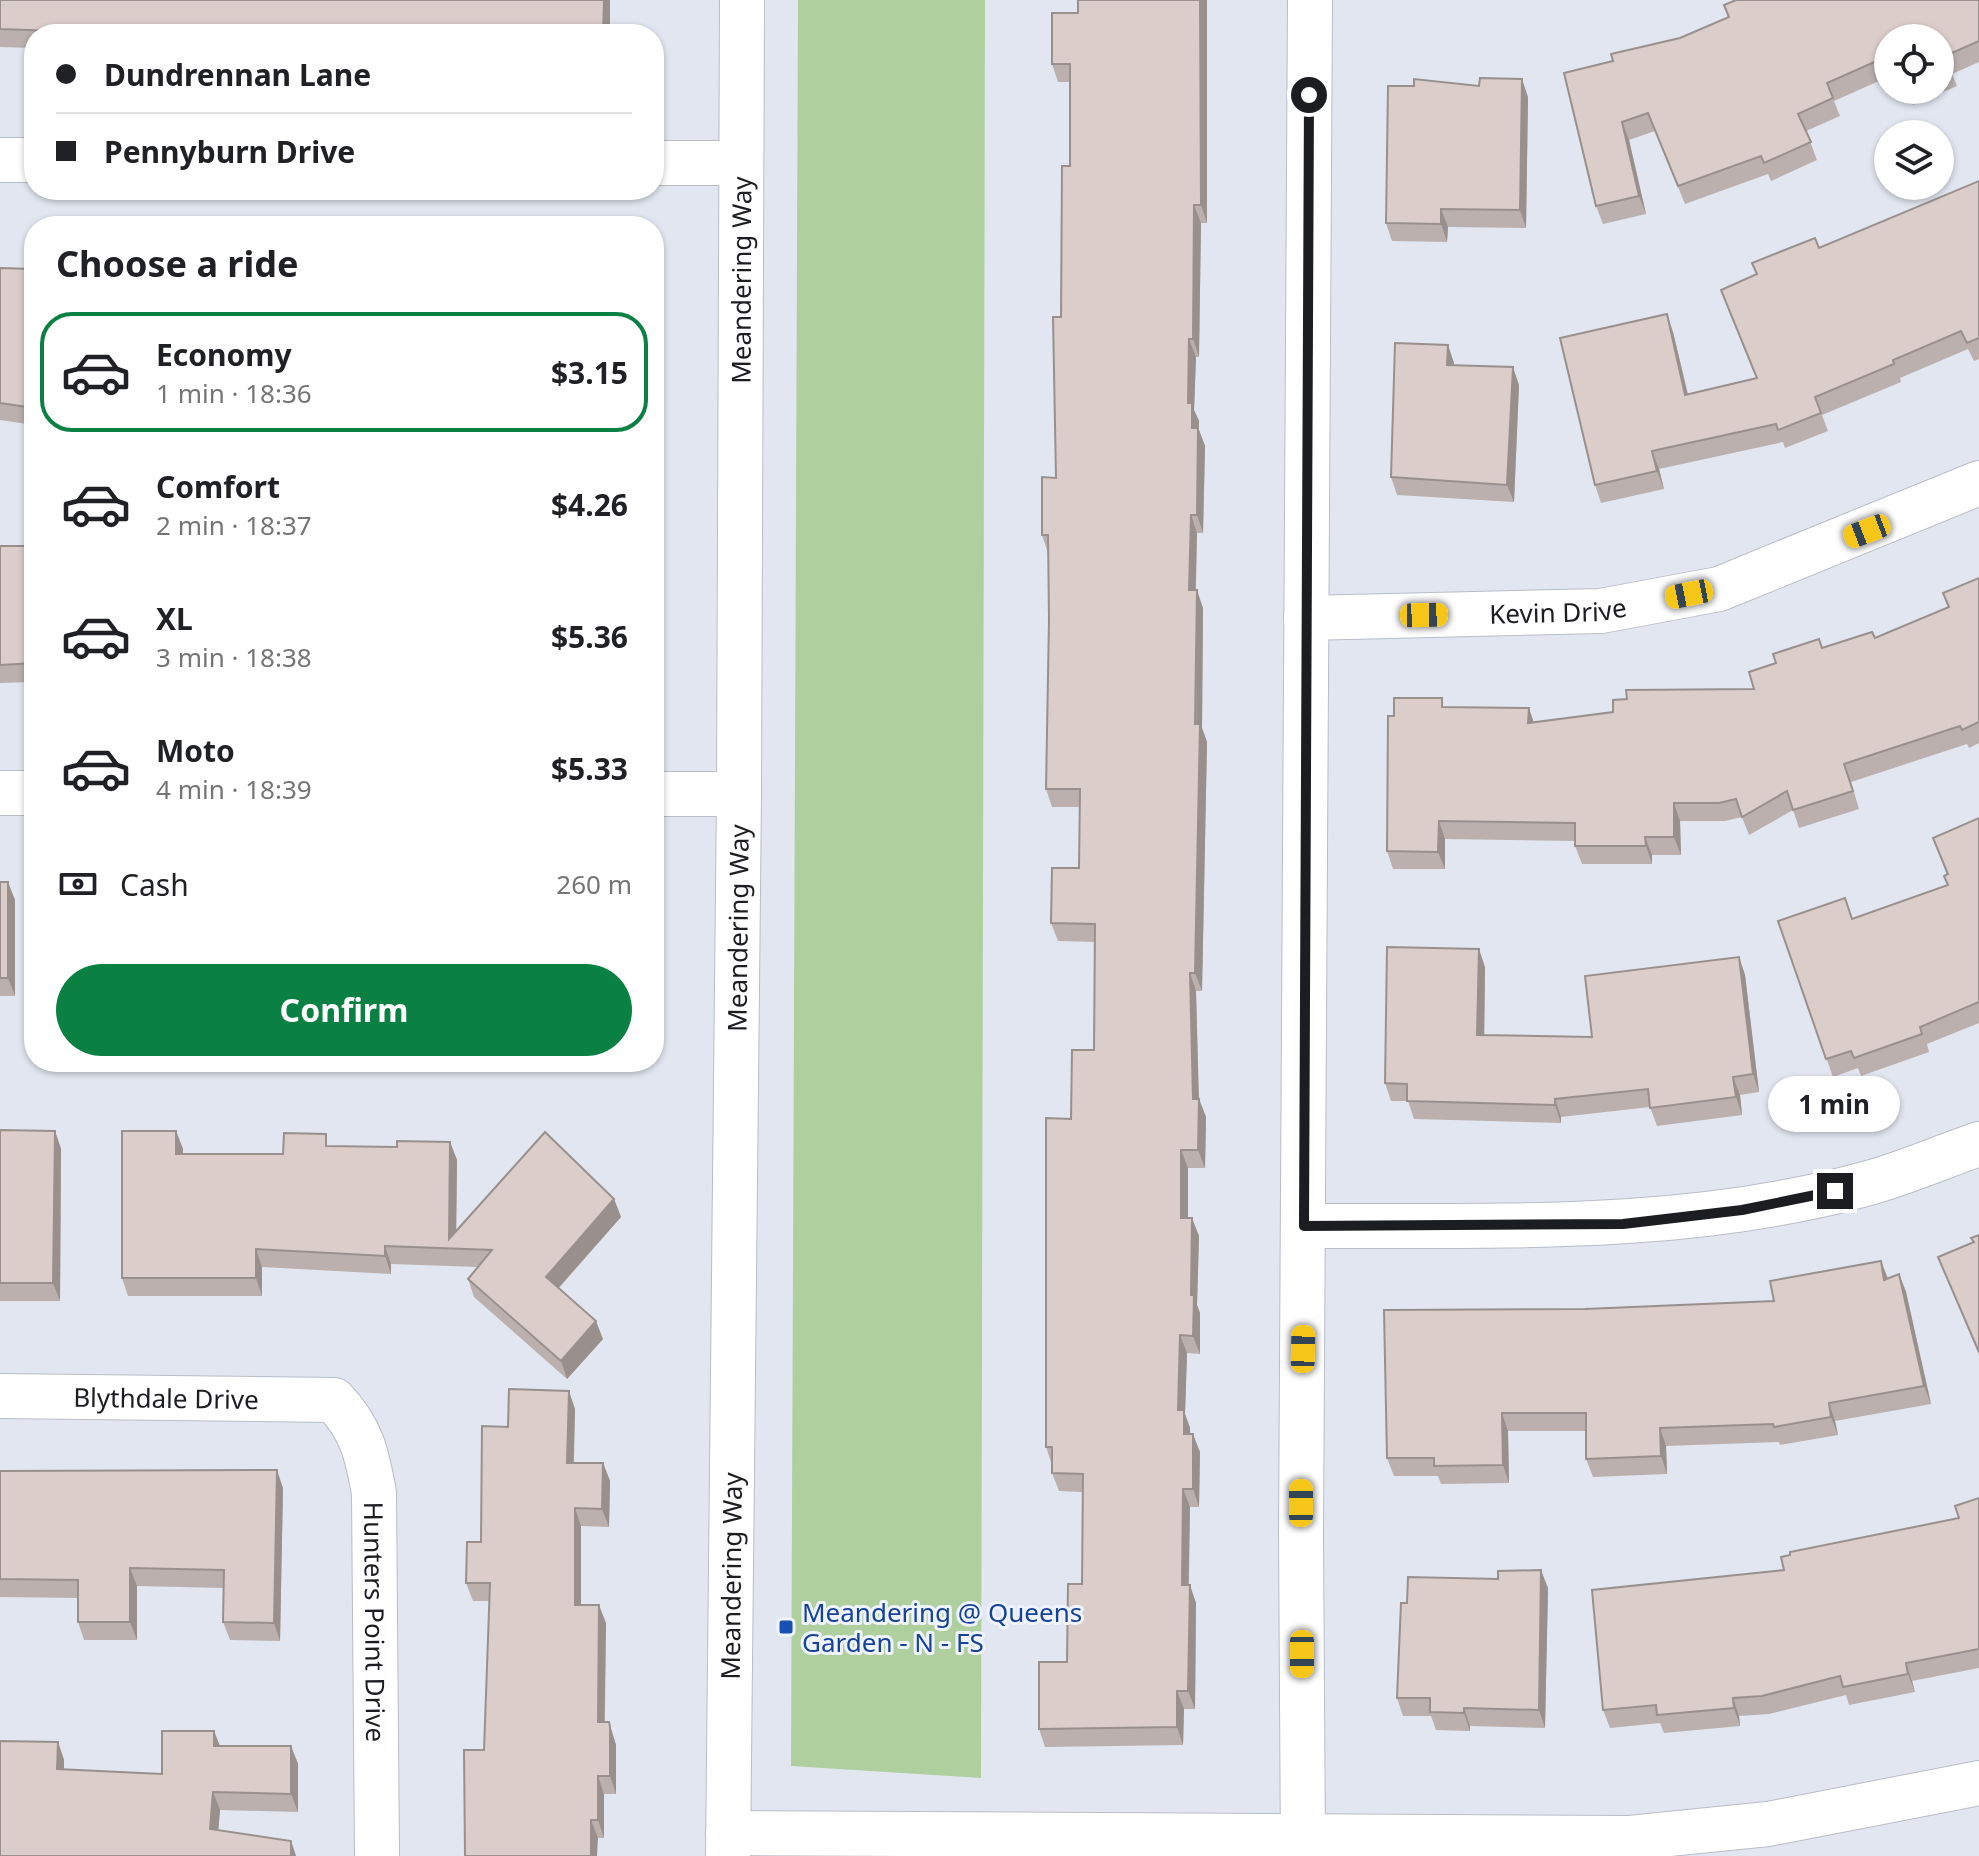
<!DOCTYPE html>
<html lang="en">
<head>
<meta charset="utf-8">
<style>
  body { margin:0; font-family:"Noto Sans",sans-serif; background:#f2f2f2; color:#202124; height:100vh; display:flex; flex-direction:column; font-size:30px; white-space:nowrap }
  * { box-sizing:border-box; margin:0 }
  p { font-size:26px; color:#757577 }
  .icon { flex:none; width:44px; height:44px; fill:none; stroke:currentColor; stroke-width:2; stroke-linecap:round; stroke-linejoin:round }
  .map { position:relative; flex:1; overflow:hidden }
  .sheet { position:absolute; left:24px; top:216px; width:640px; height:856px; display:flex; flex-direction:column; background:#fff; border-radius:32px; box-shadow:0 2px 6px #0004 }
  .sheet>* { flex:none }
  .top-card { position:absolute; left:24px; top:24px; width:640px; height:176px; border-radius:32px; box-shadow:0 2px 6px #0004; display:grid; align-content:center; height:176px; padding:0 32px; background:#fff }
  .fabs { position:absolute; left:1874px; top:24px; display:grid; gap:16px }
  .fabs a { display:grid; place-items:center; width:80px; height:80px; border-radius:50%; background:#fff; box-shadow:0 2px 6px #0004; font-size:40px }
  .end { position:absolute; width:36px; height:36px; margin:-18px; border:10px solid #1c1d21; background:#fff; box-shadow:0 0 0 4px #fff }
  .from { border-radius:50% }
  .bubble { position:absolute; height:56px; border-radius:28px; background:#fff; box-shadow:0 2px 6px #0004; font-size:26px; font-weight:700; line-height:56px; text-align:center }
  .car { position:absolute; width:24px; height:48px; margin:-24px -12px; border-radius:10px; box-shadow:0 0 6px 2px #0007; background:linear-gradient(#f5c518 24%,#345 0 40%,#f5c518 0 76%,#345 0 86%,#f5c518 0) }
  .top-card b { display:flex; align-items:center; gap:28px; height:76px; font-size:30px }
  .top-card b+b { border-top:2px solid #e0e0e0 }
  .top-card i { width:20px; height:20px; background:#202124 }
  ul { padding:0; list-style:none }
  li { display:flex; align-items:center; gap:24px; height:120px; margin:0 16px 12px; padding:0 16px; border:4px solid transparent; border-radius:32px }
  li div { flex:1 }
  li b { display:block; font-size:30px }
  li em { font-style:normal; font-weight:700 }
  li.current { border-color:#0b8043 }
  li>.icon { width:72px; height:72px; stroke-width:1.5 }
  h2 { padding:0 32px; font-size:36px; line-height:96px }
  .pay { display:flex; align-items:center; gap:20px; height:88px; padding:0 32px; font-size:30px }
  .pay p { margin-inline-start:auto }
  .button { display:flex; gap:16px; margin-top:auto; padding:16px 32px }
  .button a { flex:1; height:92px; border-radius:48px; background:#0b8043; color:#fff; font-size:32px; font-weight:700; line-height:92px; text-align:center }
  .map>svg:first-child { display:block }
  .green { fill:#b0cf9f }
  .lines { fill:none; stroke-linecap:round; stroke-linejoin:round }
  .street-casing { stroke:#b9bdc7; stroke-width:46 }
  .secondary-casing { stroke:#b9bdc7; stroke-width:46 }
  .street { stroke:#fff; stroke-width:44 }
  .secondary { stroke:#fff; stroke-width:44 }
  .wall { fill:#bbb0ae }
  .shaded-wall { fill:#99908d }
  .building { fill:#dacdca; stroke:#99908d; stroke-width:2 }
  .route { stroke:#1c1d21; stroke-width:10 }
  .transit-dot { fill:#1a4fb4; stroke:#eff3fe; stroke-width:3 }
  .labels { text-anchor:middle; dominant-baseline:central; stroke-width:6; stroke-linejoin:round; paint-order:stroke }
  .street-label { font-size:26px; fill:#1c1d21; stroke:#eff3fe }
  .transit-label { font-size:26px; fill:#164399; stroke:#eff3fe; text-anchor:start }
</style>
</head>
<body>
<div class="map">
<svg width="1979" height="1856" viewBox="0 0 1979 1856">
  <rect width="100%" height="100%" fill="#e2e6f0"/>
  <polygon class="green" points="798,0 985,0 981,1778 791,1766"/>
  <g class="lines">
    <g class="street-casing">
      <g id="street">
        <polyline points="0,160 34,160"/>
        <polyline points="654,163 740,163"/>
        <path id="s1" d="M1306,618l295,-7 118,-22 260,-106"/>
        <polyline points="0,793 34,793"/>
        <polyline points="654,794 739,794"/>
        <path d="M1304,1226c187,-1 378,8 561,-42 38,-10 76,-27 114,-40"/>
        <path id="s2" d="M0,1396l334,4c28,30 33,54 40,93l3,363"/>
        <polyline points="728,1833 1630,1838 1768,1824 1979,1783"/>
        <polyline points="1303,1856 1301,1534 1310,0"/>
      </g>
    </g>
    <g class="secondary-casing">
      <g id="secondary">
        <path id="s3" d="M728,1856l11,-1062 3,-794"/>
      </g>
    </g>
    <use href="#street" class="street"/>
    <use href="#secondary" class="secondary"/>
  </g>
  <g class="wall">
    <polygon points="0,0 610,0 610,34 34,34 34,48 0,47"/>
    <polygon points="1207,0 1207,223 1201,223 1199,357 1196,357 1194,410 1199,421 1199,430 1205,446 1203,533 1197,533 1196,590 1203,608 1202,728 1207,742 1202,991 1196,991 1199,1099 1206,1117 1205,1168 1188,1168 1188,1218 1199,1236 1197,1305 1200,1313 1200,1354 1187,1353 1185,1414 1190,1428 1190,1434 1200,1452 1199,1507 1190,1507 1189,1585 1196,1603 1195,1709 1184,1709 1183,1745 1045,1747 1039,1729 1067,1662 1082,1584 1082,1492 1059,1491 1052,1473 1052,1465 1046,1447 1071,1119 1094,1050 1095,942 1058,941 1051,923 1079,868 1079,807 1052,807 1046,789 1049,619 1048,553 1042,535 1056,478 1061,317 1070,166 1070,82 1058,82 1052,64 1078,13"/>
    <polygon points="1979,0 1979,62 1952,74 1957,86 1913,105 1906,90 1940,90 1940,38 1888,38 1888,77 1834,101 1840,116 1806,131 1817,160 1771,181 1768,174 1685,204 1655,131 1629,140 1646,214 1603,224 1596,206 1613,61 1680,38 1728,17 1724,5"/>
    <polygon points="1528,97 1526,228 1448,227 1447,242 1392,241 1386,223"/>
    <polygon points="1979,181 1979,359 1974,361 1968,349 1900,378 1901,382 1822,415 1828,431 1785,448 1783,442 1659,469 1664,489 1601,503 1595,485 1673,332 1688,394 1756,378 1721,290"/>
    <polygon points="0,268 34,269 34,425 0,420"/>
    <polygon points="1448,345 1454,365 1519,385 1514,502 1397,495 1391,477"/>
    <polygon points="0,546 34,546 34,682 0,683"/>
    <polygon points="1979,578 1979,743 1969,748 1967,744 1851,782 1859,809 1799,828 1793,810 1749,835 1742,817 1725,821 1680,821 1681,855 1652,855 1652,864 1582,864 1575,846 1575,841 1445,839 1445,869 1393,869 1387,851 1394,716 1446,707 1534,723 1613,712 1754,689 1822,648 1875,638 1948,608 1943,593"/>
    <polygon points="1979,818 1979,1023 1927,1044 1929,1052 1861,1076 1858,1068 1833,1077 1778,921 1852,919 1947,885 1947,875 1933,838"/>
    <polygon points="0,882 15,900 15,996 0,996"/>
    <polygon points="1739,957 1745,975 1759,1092 1740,1095 1742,1115 1657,1126 1650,1107 1561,1117 1561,1123 1414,1119 1408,1101 1391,1101 1385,1083 1485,967 1484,1035 1592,1037"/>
    <polygon points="0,1130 55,1131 61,1149 60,1301 0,1301"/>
    <polygon points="176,1131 183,1149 183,1154 283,1154 330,1146 397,1147 450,1142 457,1160 456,1231 614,1199 621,1217 559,1288 603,1339 567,1379 474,1297 468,1279 478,1267 391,1264 391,1274 262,1267 262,1296 128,1296 122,1278"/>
    <polygon points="1979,1235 1979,1355 1938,1257 1973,1243 1971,1238"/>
    <polygon points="1881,1261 1888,1279 1899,1274 1906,1292 1931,1404 1835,1421 1838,1435 1780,1445 1779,1442 1666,1446 1667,1474 1593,1477 1586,1459 1586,1431 1508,1431 1509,1483 1441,1484 1438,1476 1394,1476 1387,1458 1585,1309 1774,1301"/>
    <polygon points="575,1409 574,1463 603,1463 610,1481 609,1527 581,1526 581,1605 606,1623 605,1722 609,1722 616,1745 616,1794 604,1794 604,1838 598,1838 484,1750 489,1601 473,1601 466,1583 481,1542 508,1427"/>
    <polygon points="0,1471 283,1488 280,1641 230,1640 223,1622 223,1588 137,1586 137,1640 84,1640 78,1622 78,1598 0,1597"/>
    <polygon points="1979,1498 1979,1668 1912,1681 1915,1692 1849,1705 1846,1695 1769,1714 1739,1716 1740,1726 1664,1733 1660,1723 1610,1728 1603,1710 1784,1570 1959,1518"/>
    <polygon points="1548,1588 1545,1728 1470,1726 1470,1731 1436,1730 1431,1716 1403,1716 1397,1698"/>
    <polygon points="214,1731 220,1746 291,1746 298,1764 298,1812 220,1810 218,1830 291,1841 296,1856 0,1856 58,1742 64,1760 64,1769 162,1774"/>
  </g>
  <g class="shaded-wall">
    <polygon points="604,0 610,0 610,34 603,34"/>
    <polygon points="1200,0 1207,0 1207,223 1201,205"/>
    <polygon points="1522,79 1528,97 1526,228 1520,210"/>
    <polygon points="1622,122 1629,140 1646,214 1639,196"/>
    <polygon points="1194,205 1201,223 1199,357 1193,339"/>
    <polygon points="1441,209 1448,227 1447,242 1441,224"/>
    <polygon points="1667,314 1673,332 1692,413 1685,395"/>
    <polygon points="1189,339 1196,357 1194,410 1199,421 1199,430 1205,446 1203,533 1197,515 1192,428 1188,403"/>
    <polygon points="1448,345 1454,363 1454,383 1447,365"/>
    <polygon points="1513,367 1519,385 1514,502 1507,485"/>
    <polygon points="1652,451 1659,469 1664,489 1657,471"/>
    <polygon points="1191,515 1197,533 1195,608 1189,590"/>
    <polygon points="1197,590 1203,608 1202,728 1207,742 1202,991 1195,973"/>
    <polygon points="1529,708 1535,726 1528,723"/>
    <polygon points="1674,803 1680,821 1681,855 1674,837"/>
    <polygon points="1439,821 1445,839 1445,869 1438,852"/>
    <polygon points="1645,837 1652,855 1652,864 1646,846"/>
    <polygon points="8,882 15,900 15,996 8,978"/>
    <polygon points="1479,949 1485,967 1484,1053 1477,1035"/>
    <polygon points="1739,957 1745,975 1759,1092 1753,1074"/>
    <polygon points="1190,973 1196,991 1199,1108 1199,1099 1206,1117 1205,1168 1198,1150 1193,1099"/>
    <polygon points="1733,1077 1740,1095 1742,1115 1736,1097"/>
    <polygon points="1555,1099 1561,1117 1561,1123 1555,1105"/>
    <polygon points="55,1131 61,1149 60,1301 53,1283"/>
    <polygon points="176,1131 183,1149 183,1172 176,1154"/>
    <polygon points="450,1142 457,1160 456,1248 449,1239"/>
    <polygon points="1181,1150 1188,1168 1188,1236 1181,1218"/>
    <polygon points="614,1199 621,1217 552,1295 546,1277"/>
    <polygon points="1192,1218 1199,1236 1197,1305 1200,1313 1200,1354 1193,1336 1191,1295"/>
    <polygon points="385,1246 391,1264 391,1274 385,1256"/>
    <polygon points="256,1249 262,1267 262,1296 256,1278"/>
    <polygon points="1881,1261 1888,1279 1884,1280"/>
    <polygon points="1899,1274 1906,1292 1931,1404 1924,1386"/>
    <polygon points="596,1321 603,1339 567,1379 561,1361"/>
    <polygon points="1180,1335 1187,1353 1185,1414 1190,1428 1190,1452 1184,1434 1178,1410"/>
    <polygon points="569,1391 575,1409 573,1481 567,1463"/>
    <polygon points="1829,1403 1835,1421 1838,1435 1831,1417"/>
    <polygon points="1502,1413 1508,1431 1509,1483 1503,1465"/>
    <polygon points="1660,1428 1666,1446 1667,1474 1661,1456"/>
    <polygon points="1193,1434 1200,1452 1199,1507 1193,1489"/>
    <polygon points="603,1463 610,1481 609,1527 602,1509"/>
    <polygon points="277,1470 283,1488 280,1641 274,1623"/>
    <polygon points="1183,1489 1190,1507 1188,1603 1182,1585"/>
    <polygon points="575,1508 581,1526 581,1623 575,1605"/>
    <polygon points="130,1568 137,1586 137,1640 130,1622"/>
    <polygon points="1541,1570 1548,1588 1545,1728 1539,1710"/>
    <polygon points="1190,1585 1196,1603 1195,1709 1188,1691"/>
    <polygon points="599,1605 606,1623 604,1740 598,1722"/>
    <polygon points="1906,1663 1912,1681 1915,1692 1908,1674"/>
    <polygon points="1177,1691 1184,1709 1183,1745 1177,1727"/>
    <polygon points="1733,1698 1739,1716 1740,1726 1734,1708"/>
    <polygon points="1464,1708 1470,1726 1470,1731 1464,1713"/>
    <polygon points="609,1722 616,1745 616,1794 610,1776"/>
    <polygon points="214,1731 221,1749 214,1746"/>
    <polygon points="58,1742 64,1760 64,1787 57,1769"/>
    <polygon points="291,1746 298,1764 298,1812 291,1794"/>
    <polygon points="598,1776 604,1794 604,1838 598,1820"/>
    <polygon points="213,1792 220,1810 217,1847 210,1829"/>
    <polygon points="591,1820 598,1838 597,1856 591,1856"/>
    <polygon points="291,1841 296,1856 291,1856"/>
  </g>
  <g class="building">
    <polygon points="0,0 604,0 603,34 513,34 513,32 417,31 417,34 110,34 110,33 0,29"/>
    <polygon points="1078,0 1200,0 1201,205 1194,205 1193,339 1189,339 1188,403 1192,403 1192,428 1198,428 1197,515 1191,515 1189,590 1197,590 1195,724 1200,724 1195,973 1190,973 1193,1099 1199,1099 1198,1150 1181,1150 1181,1218 1192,1218 1191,1295 1194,1295 1193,1336 1180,1335 1178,1410 1184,1410 1184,1434 1193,1434 1193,1489 1183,1489 1182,1585 1190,1585 1188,1691 1177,1691 1177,1727 1039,1729 1039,1662 1067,1662 1068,1584 1082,1584 1083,1474 1052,1473 1052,1447 1046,1447 1046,1118 1071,1119 1072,1050 1094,1050 1095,924 1051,923 1052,868 1079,868 1080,789 1046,789 1049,619 1048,535 1042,535 1042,477 1056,478 1053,317 1061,317 1062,166 1070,166 1070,64 1052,64 1052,13 1078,13"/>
    <polygon points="1736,0 1979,0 1979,41 1945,56 1950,68 1940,73 1940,38 1888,38 1888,56 1827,83 1833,98 1798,114 1811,142 1764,163 1761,156 1678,186 1648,113 1622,122 1639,196 1596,206 1564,73 1613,61 1611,54 1680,38 1729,17 1724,5"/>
    <polygon points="1480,78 1522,79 1520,210 1441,209 1441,224 1386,223 1388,86 1414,86 1414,79 1479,86"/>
    <polygon points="1979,181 1979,338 1967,343 1961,331 1893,360 1894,364 1815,397 1821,413 1778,430 1776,424 1652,451 1657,471 1595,485 1560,338 1667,314 1685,395 1757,378 1721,290 1757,274 1752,263 1815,238 1819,248"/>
    <polygon points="0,268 34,269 34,408 0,403"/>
    <polygon points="1395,343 1448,345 1447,365 1513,367 1507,485 1391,477"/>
    <polygon points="0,546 34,546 34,663 0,665"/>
    <polygon points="1979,578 1979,722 1962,730 1960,726 1844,764 1853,791 1793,810 1787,791 1742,817 1736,799 1719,803 1674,803 1674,837 1645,837 1646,846 1575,846 1575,823 1439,821 1438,852 1387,851 1388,716 1394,716 1394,698 1442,698 1442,707 1529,708 1528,723 1613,712 1613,700 1627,699 1626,690 1754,689 1749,672 1776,663 1773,654 1819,639 1822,648 1872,632 1875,638 1949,607 1943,593"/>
    <polygon points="1979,818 1979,1002 1920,1027 1922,1034 1854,1058 1851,1051 1826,1059 1778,921 1845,898 1852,919 1948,885 1944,876 1948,874 1933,838"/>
    <rect x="0" y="882" width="8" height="96"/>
    <polygon points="1387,947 1479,949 1477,1035 1592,1037 1585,976 1739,957 1753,1074 1733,1077 1736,1097 1650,1108 1648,1089 1555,1099 1555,1105 1407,1101 1407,1084 1385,1083"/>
    <polygon points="0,1130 55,1131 53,1283 0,1283"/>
    <polygon points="122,1131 176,1131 176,1154 283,1154 284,1133 326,1134 326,1146 397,1147 397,1141 450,1142 449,1239 545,1132 614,1199 546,1277 596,1321 561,1361 468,1279 492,1250 385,1246 385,1256 256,1249 256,1278 122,1278"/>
    <polygon points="1979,1235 1979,1352 1938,1257 1974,1242 1971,1238"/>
    <polygon points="1881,1261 1884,1280 1899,1274 1924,1386 1829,1403 1831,1417 1774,1427 1773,1424 1660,1428 1661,1456 1586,1459 1586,1413 1502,1413 1503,1465 1434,1466 1434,1458 1387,1458 1384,1310 1585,1309 1774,1301 1770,1281"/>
    <polygon points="509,1389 569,1391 567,1463 603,1463 602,1509 575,1508 575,1605 599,1605 598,1722 609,1722 610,1727 610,1776 598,1776 598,1820 591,1820 591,1856 465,1856 464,1750 484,1750 490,1583 466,1583 467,1542 481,1542 482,1426 508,1427"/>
    <polygon points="277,1470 274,1623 223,1622 224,1570 130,1568 130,1622 78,1622 78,1580 0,1579 0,1471"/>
    <polygon points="1979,1498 1979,1649 1906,1663 1908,1674 1843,1687 1840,1676 1762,1696 1733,1698 1734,1708 1657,1715 1656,1705 1603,1710 1592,1590 1784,1570 1781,1557 1790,1555 1790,1552 1959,1518 1955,1506"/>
    <polygon points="1541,1570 1539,1710 1464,1708 1464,1713 1430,1712 1430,1698 1397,1698 1401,1603 1407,1603 1408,1577 1498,1579 1498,1571"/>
    <polygon points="162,1731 214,1731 214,1746 291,1746 291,1794 213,1792 210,1829 291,1841 291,1856 0,1856 0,1741 58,1742 57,1769 162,1774"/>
  </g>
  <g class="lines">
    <polyline class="route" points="1309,95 1304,1226 1623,1224 1742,1210 1835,1191"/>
  </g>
  <rect class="transit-dot" x="778" y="1619" width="16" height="16" rx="4"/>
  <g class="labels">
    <g class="street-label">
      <text stroke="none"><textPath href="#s3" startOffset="1576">Meandering Way</textPath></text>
      <text stroke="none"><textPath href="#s1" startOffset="252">Kevin Drive</textPath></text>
      <text stroke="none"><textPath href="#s3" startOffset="928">Meandering Way</textPath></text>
      <text stroke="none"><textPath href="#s2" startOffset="166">Blythdale Drive</textPath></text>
      <text stroke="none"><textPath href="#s3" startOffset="280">Meandering Way</textPath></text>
      <text stroke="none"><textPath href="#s2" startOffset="566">Hunters Point Drive</textPath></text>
    </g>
    <g class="transit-label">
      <text x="802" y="1612">Meandering @ Queens<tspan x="802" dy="30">Garden - N - FS</tspan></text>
    </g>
  </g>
</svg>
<div class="fabs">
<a><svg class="icon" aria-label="locate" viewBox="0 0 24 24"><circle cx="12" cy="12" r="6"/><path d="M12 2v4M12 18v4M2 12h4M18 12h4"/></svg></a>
<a><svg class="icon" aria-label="layers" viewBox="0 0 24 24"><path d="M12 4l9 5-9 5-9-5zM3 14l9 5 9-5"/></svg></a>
</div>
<i class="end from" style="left:1309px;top:95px"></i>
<i class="end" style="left:1835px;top:1191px"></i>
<div class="bubble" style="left:1768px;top:1076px;width:132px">1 min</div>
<i class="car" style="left:1867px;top:531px;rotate:249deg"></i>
<i class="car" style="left:1689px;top:594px;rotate:259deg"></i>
<i class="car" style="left:1424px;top:615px;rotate:89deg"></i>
<i class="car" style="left:1303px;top:1349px;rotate:1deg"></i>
<i class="car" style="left:1301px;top:1503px;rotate:0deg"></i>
<i class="car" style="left:1302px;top:1654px;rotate:180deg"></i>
<div class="top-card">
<b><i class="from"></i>Dundrennan Lane</b>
<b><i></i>Pennyburn Drive</b>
</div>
<section class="sheet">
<h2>Choose a ride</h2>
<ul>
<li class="current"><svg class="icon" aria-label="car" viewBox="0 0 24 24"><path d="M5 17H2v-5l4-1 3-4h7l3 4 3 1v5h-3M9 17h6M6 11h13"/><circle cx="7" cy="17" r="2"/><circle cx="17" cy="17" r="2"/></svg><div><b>Economy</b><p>1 min · 18:36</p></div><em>$3.15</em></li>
<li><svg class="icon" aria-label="car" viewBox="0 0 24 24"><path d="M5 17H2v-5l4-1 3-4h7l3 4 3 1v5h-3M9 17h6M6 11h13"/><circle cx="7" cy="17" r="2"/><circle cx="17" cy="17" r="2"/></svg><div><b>Comfort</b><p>2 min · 18:37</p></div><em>$4.26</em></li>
<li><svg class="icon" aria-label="car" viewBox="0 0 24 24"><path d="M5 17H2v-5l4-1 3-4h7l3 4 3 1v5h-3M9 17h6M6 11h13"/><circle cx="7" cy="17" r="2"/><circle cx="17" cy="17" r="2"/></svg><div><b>XL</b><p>3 min · 18:38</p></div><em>$5.36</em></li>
<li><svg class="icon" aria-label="car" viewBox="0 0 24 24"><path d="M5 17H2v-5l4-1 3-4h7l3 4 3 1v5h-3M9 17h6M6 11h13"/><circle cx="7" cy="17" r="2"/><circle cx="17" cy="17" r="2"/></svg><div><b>Moto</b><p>4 min · 18:39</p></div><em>$5.33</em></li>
</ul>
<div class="pay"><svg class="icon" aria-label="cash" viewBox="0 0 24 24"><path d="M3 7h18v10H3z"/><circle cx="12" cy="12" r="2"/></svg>Cash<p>260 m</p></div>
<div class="button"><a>Confirm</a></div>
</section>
</div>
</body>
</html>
